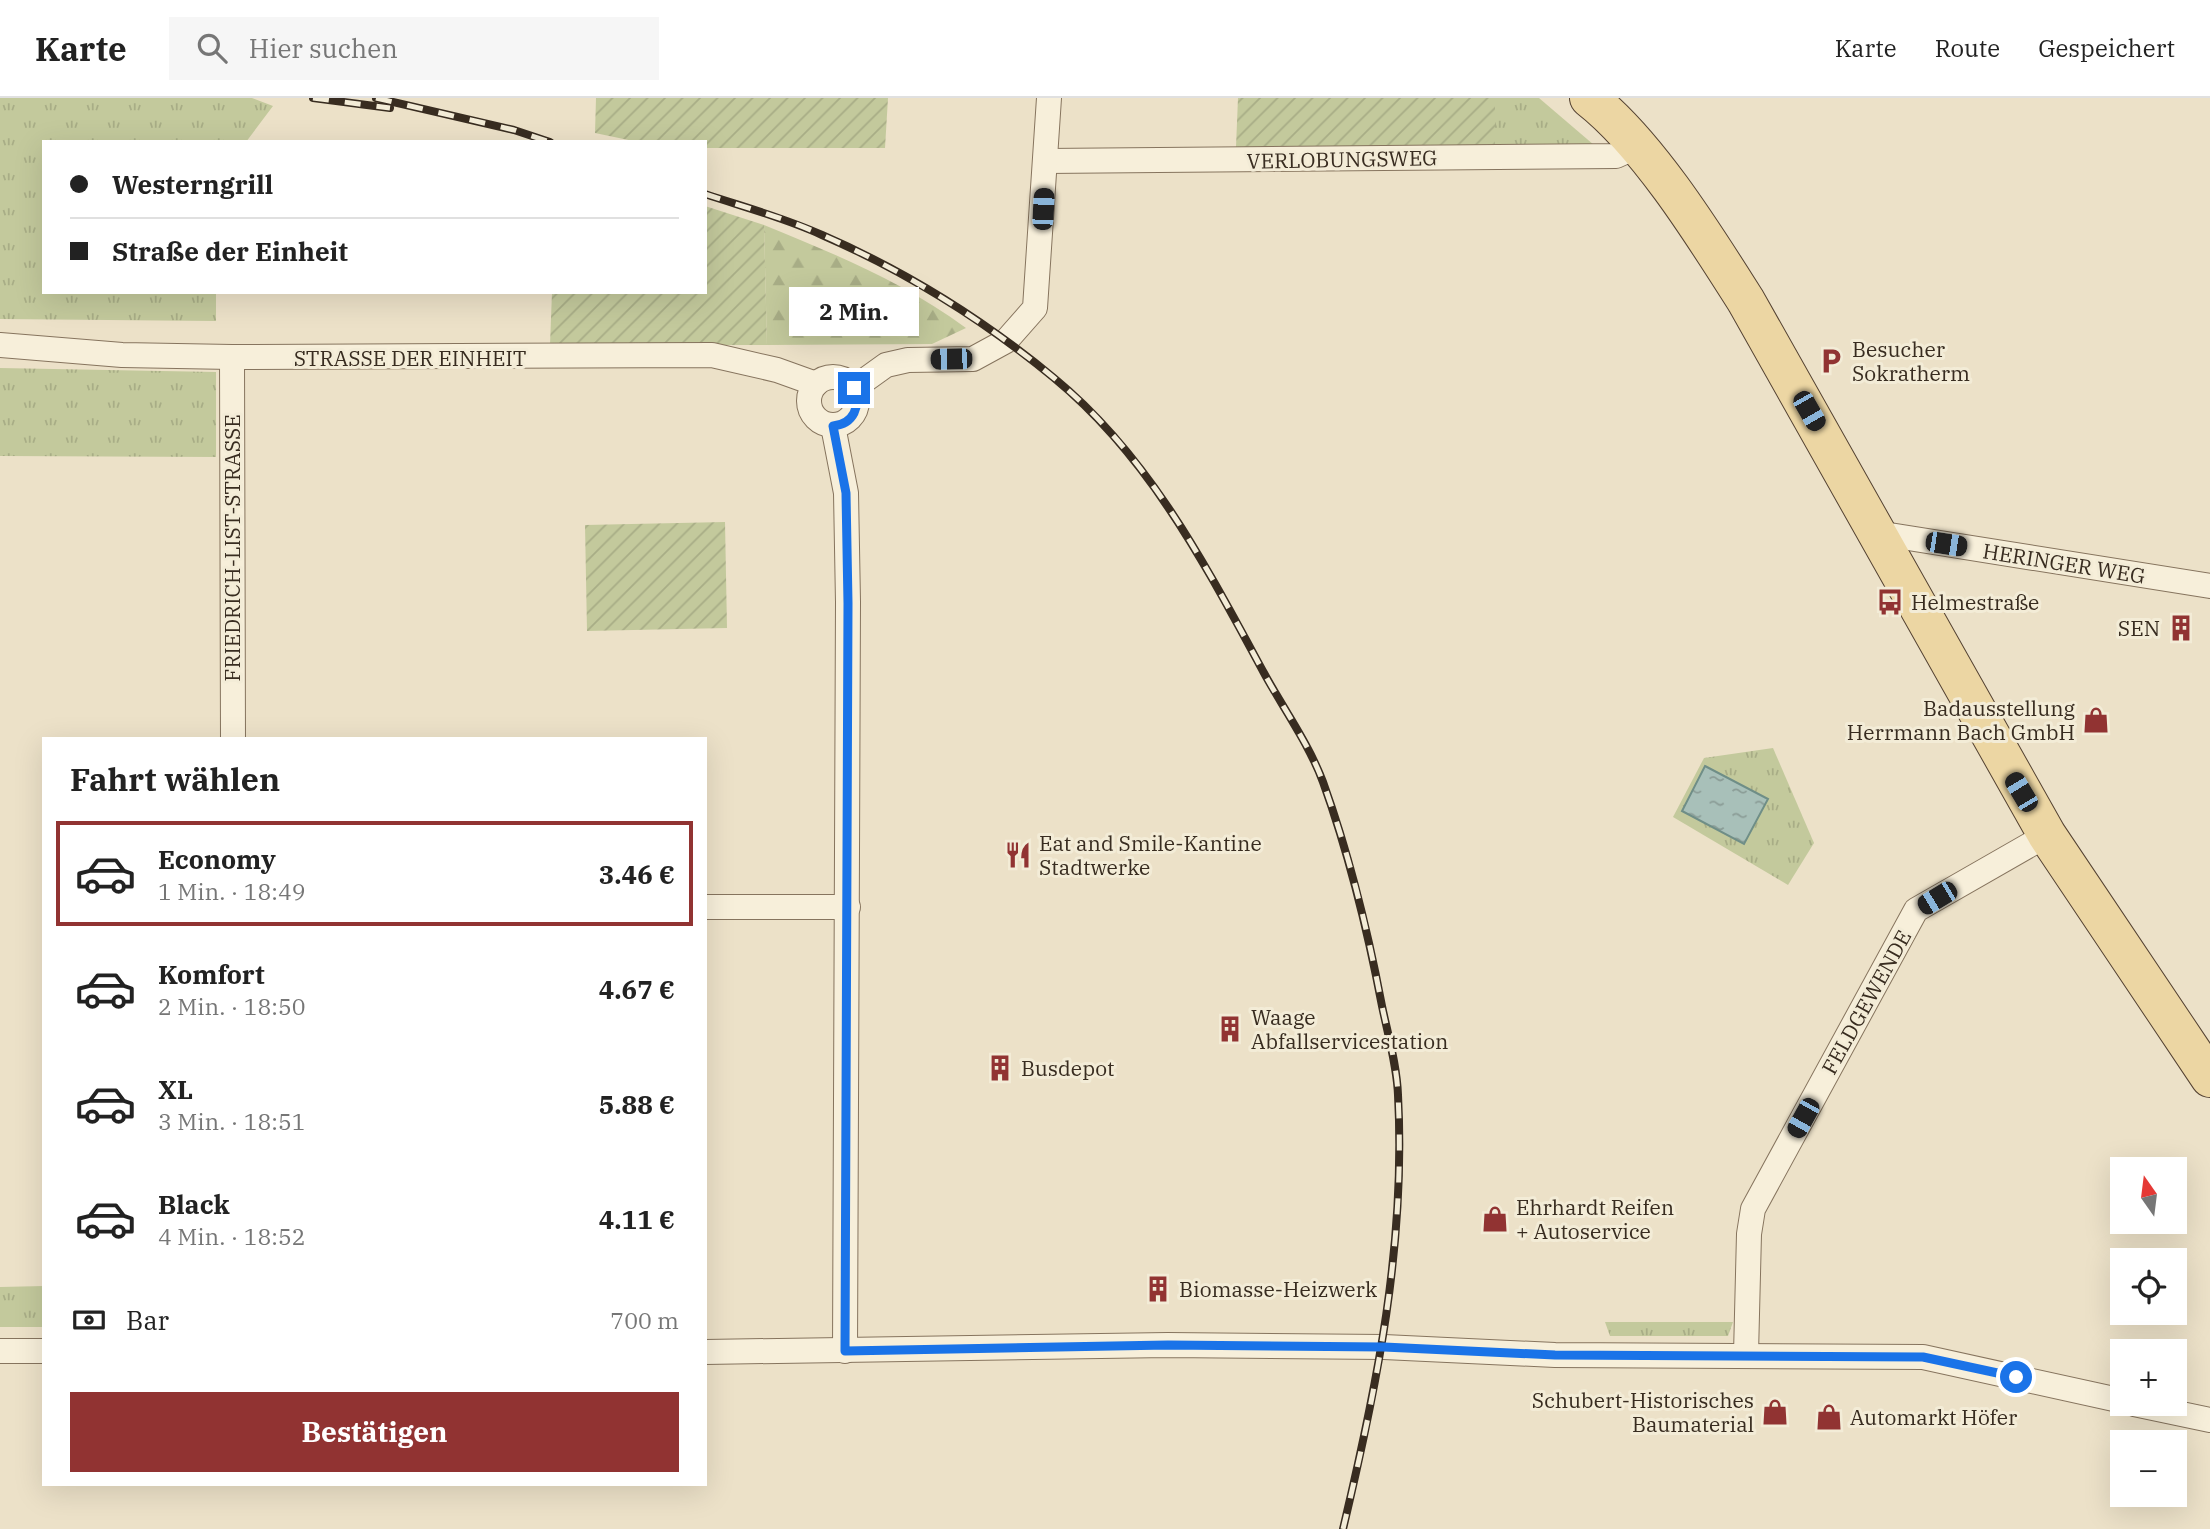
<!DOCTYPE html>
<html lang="de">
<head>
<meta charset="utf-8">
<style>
  body { margin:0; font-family:"IBM Plex Serif",serif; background:#f6f6f6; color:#222; height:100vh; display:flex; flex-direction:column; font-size:26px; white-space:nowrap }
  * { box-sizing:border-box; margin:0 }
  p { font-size:23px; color:#767676 }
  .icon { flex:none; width:38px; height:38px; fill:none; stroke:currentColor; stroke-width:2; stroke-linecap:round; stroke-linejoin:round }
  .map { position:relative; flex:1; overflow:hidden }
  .details { position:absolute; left:42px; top:639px; width:665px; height:749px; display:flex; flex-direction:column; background:#fff; border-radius:0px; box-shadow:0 7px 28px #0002 }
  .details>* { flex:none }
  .hud { position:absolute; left:42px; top:42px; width:665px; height:154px; border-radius:0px; box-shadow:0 7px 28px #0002; display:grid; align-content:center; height:154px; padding:0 28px; background:#fff }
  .needle { width:46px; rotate:346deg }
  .tools { position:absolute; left:2110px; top:1059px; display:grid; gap:14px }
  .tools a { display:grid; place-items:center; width:77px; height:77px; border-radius:0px; background:#fff; box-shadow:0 7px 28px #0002; font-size:35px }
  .end { position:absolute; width:32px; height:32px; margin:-16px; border:9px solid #1a73e8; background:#fff; box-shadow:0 0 0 4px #fff }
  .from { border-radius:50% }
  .bubble { position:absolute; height:49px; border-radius:0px; background:#fff; box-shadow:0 7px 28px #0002; font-size:23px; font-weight:700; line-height:49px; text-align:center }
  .car { position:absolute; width:21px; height:42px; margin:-21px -10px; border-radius:9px; box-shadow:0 0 5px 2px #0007; background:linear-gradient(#222 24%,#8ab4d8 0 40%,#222 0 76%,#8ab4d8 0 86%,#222 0) }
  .hud b { display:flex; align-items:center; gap:24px; height:66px; font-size:26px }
  .hud b+b { border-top:2px solid #e0e0e0 }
  .hud i { width:18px; height:18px; background:#222 }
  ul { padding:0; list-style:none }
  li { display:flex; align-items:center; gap:21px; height:105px; margin:0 14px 10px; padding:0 14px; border:4px solid transparent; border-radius:0px }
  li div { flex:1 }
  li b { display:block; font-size:26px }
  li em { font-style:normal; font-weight:700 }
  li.selected { border-color:#913332 }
  li>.icon { width:63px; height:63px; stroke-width:1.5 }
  h2 { padding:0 28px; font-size:32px; line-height:84px }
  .pay { display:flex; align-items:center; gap:18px; height:77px; padding:0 28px; font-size:26px }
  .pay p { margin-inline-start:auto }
  .action { display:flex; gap:14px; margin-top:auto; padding:14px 28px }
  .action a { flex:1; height:80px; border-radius:0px; background:#913332; color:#fff; font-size:28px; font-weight:700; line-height:80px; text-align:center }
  header { display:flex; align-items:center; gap:42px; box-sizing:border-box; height:98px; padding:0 35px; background:#fff; border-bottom:2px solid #e0e0e0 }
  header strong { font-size:33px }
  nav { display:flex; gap:38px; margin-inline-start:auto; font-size:24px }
  .search { width:490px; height:63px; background:#f6f6f6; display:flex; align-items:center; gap:18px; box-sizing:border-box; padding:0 24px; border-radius:0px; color:#767676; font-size:26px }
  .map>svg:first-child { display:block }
  .grass { fill:url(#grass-tufts) }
  .forest { fill:url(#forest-firs) }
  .garden { fill:url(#garden-furrows) }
  .water { fill:url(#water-ripples); stroke:#6f8e87; stroke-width:2 }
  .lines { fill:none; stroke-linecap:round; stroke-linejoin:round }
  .minor-casing { stroke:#86745e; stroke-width:26 }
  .primary-casing { stroke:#544232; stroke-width:40 }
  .minor { stroke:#f7efda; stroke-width:24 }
  .primary { stroke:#ecd6a3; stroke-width:38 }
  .rail-casing { stroke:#382c20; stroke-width:8 }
  .rail { stroke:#f3ecd7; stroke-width:5; stroke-dasharray:16; stroke-linecap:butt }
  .route { stroke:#1a73e8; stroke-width:9 }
  .labels { text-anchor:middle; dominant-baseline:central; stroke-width:6; stroke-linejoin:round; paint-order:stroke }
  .street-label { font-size:21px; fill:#382c20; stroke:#f3ecd7 }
  .poi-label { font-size:21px; fill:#382c20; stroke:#f3ecd7; text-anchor:start }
</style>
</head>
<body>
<header>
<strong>Karte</strong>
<div class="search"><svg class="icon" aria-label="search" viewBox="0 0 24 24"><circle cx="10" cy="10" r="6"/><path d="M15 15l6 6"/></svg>Hier suchen</div>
<nav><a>Karte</a><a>Route</a><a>Gespeichert</a></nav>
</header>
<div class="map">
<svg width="2210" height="1431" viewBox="0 0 2210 1431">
  <defs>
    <pattern id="grass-tufts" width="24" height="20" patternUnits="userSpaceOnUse" patternTransform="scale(1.75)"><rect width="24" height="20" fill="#c3c99c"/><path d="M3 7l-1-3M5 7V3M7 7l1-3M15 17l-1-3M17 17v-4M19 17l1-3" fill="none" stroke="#a8ad86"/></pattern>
    <pattern id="forest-firs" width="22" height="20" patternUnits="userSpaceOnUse" patternTransform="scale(1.75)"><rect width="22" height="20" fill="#c3c99c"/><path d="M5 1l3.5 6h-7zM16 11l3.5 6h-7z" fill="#a8ad86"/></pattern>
    <pattern id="garden-furrows" width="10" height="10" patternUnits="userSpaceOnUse" patternTransform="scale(1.75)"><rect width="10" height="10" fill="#c3c99c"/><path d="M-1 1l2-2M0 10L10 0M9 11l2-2" fill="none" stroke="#a8ad86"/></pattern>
    <pattern id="water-ripples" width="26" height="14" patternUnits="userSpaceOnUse" patternTransform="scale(1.75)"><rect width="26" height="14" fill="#a8c0b9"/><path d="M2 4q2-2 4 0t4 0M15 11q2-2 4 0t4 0" fill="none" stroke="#8a9c96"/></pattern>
  </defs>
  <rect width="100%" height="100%" fill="#ece1c8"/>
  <g class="grass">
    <polygon points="0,0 252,0 273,8 246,44 44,44 44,194 216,194 216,223 0,221"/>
    <polygon points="1495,0 1539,0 1594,47 1495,51"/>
    <polygon points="0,270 216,274 216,359 0,358"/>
    <polygon points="1773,650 1814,745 1788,787 1673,719 1704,660"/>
    <polygon points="44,1188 44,1229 0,1229 0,1189"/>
    <polygon points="1605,1224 1733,1224 1728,1238 1610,1238"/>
  </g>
  <path class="forest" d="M764,127c73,30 138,56 202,103l-34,16 -165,1z"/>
  <g class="garden">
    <polygon points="596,0 888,0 885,50 705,50 705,44 638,44 595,35"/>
    <polygon points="1238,0 1495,0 1495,51 1236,49"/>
    <polygon points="705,108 764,127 767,247 550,247 552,194 705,194"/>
    <polygon points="725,424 727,530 587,533 585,427"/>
  </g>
  <polygon class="water" points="1705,668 1768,701 1744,746 1682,713"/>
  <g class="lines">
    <g class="minor-casing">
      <g id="minor">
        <polyline points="1046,63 1616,58 1636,49"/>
        <polyline points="0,247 122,257 232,259 712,257 777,272 816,286"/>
        <polyline points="232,259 233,640"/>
        <circle cx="833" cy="303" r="24"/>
        <polyline points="854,290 886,267 908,262 973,261 1006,243 1035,210 1049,0"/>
        <polyline points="833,328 846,395 848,504 845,1253"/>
        <polyline points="1877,435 2210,488"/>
        <polyline points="705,809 848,809"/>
        <polyline points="0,1253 44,1253"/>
        <polyline points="705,1254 1168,1247 1384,1249 1555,1257 1923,1259 2123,1303"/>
        <polyline points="1746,1256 1749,1136 1753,1111 1916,812 2047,737"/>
        <polyline points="2134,1306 2210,1322"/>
      </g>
    </g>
    <g class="primary-casing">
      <path id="primary" d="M1589,0c59,46 117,140 157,203l301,534 163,243"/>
    </g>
    <use href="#minor" class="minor"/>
    <use href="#primary" class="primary"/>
    <g class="rail-casing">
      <g id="rail">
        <polyline points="313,0 390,10"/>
        <polyline points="376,0 514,32 550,44"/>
        <path d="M705,96c39,13 80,24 117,41 83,36 163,86 232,143 96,79 152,188 210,295 19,35 45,71 59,109 27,75 44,145 59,224 6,29 15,60 16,89 8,149 -21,291 -55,434"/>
      </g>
    </g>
    <use href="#rail" class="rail"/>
  </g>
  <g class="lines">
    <path class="route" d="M854,290c7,18 0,36 -21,38l13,67 2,110 -3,748 323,-6 216,2 171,8 368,2 93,20"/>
  </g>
  <defs>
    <g id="parking-bare" transform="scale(2.1)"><path d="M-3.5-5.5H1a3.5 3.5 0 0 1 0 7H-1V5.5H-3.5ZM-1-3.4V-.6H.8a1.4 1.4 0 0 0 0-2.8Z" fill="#913332" stroke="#f3ecd7" stroke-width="2.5" paint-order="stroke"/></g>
    <g id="bus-bare" transform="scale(2.1)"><path d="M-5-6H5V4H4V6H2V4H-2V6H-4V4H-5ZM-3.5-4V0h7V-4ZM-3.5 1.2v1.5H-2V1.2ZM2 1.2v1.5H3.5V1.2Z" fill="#913332" stroke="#f3ecd7" stroke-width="2.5" paint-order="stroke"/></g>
    <g id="building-bare" transform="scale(2.1)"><path d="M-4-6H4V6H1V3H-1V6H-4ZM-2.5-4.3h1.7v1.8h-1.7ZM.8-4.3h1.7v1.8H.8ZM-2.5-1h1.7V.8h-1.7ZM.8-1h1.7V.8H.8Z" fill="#913332" stroke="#f3ecd7" stroke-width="2.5" paint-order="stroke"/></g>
    <g id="shop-bare" transform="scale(2.1)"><path d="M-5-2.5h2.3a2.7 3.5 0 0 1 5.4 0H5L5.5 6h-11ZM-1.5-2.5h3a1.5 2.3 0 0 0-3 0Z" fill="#913332" stroke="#f3ecd7" stroke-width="2.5" paint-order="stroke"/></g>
    <g id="restaurant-bare" transform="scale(2.1)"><path d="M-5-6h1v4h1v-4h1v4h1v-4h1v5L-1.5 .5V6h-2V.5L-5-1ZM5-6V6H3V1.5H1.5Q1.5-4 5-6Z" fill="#913332" stroke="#f3ecd7" stroke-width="2.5" paint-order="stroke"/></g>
  </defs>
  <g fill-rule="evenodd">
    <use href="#parking-bare" x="1831" y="263"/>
    <use href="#bus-bare" x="1890" y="504"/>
    <use href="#building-bare" x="2181" y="530"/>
    <use href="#shop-bare" x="2096" y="622"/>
    <use href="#restaurant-bare" x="1018" y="757"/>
    <use href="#building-bare" x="1230" y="931"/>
    <use href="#building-bare" x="1000" y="970"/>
    <use href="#shop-bare" x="1495" y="1121"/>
    <use href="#building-bare" x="1158" y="1191"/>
    <use href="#shop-bare" x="1775" y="1314"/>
    <use href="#shop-bare" x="1829" y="1319"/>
  </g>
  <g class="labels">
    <g class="street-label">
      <text transform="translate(1342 61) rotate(-1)">VERLOBUNGSWEG</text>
      <text x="410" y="260">STRASSE DER EINHEIT</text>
      <text transform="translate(232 450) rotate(-90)">FRIEDRICH-LIST-STRASSE</text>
      <text transform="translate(2064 465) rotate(9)">HERINGER WEG</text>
      <text transform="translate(1866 904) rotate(-61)">FELDGEWENDE</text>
    </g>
    <g class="poi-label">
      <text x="1852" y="251">Besucher<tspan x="1852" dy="24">Sokratherm</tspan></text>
      <text x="1911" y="504">Helmestraße</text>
      <text x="2160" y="530" text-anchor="end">SEN</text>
      <text x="2075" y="610" text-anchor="end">Badausstellung<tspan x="2075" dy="24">Herrmann Bach GmbH</tspan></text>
      <text x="1039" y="745">Eat and Smile-Kantine<tspan x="1039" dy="24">Stadtwerke</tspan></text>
      <text x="1251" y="919">Waage<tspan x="1251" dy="24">Abfallservicestation</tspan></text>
      <text x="1021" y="970">Busdepot</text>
      <text x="1516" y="1109">Ehrhardt Reifen<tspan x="1516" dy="24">+ Autoservice</tspan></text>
      <text x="1179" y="1191">Biomasse-Heizwerk</text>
      <text x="1754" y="1302" text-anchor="end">Schubert-Historisches<tspan x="1754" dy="24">Baumaterial</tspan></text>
      <text x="1850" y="1319">Automarkt Höfer</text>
    </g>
  </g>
</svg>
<div class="tools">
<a><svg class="needle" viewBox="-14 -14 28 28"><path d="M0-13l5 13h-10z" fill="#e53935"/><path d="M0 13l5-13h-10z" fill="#767676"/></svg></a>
<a><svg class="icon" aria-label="locate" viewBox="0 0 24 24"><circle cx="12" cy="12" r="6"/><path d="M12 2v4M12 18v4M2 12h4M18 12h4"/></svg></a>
<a>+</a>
<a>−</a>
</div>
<i class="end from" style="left:2016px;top:1279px"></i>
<i class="end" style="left:854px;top:290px"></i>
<div class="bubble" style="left:789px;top:189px;width:130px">2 Min.</div>
<i class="car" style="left:1043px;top:111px;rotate:3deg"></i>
<i class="car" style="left:951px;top:261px;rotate:269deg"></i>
<i class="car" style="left:1809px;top:313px;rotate:150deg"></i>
<i class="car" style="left:1946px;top:446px;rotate:99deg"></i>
<i class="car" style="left:2021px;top:694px;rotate:329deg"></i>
<i class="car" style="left:1937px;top:800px;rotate:239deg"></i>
<i class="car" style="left:1803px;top:1020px;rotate:209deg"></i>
<div class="hud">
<b><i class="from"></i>Westerngrill</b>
<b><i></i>Straße der Einheit</b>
</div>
<section class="details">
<h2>Fahrt wählen</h2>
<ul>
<li class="selected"><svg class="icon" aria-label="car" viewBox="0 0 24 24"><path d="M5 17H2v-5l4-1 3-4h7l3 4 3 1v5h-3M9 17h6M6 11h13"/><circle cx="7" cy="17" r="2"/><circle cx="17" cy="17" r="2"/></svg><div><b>Economy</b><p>1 Min. · 18:49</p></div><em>3.46 €</em></li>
<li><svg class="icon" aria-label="car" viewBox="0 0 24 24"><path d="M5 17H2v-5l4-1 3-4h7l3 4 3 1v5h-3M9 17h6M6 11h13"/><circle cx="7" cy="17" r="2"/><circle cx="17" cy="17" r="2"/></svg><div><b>Komfort</b><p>2 Min. · 18:50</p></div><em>4.67 €</em></li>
<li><svg class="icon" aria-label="car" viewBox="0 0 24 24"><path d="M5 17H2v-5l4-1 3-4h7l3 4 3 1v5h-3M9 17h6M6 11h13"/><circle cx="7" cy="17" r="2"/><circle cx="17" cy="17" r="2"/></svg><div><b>XL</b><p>3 Min. · 18:51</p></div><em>5.88 €</em></li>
<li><svg class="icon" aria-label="car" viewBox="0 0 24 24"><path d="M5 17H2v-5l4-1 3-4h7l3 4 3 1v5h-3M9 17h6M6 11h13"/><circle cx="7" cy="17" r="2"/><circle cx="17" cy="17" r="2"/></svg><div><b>Black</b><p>4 Min. · 18:52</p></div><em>4.11 €</em></li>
</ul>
<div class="pay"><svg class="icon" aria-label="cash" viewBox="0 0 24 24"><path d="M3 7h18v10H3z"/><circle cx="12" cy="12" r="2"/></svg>Bar<p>700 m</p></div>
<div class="action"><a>Bestätigen</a></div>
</section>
</div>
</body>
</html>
